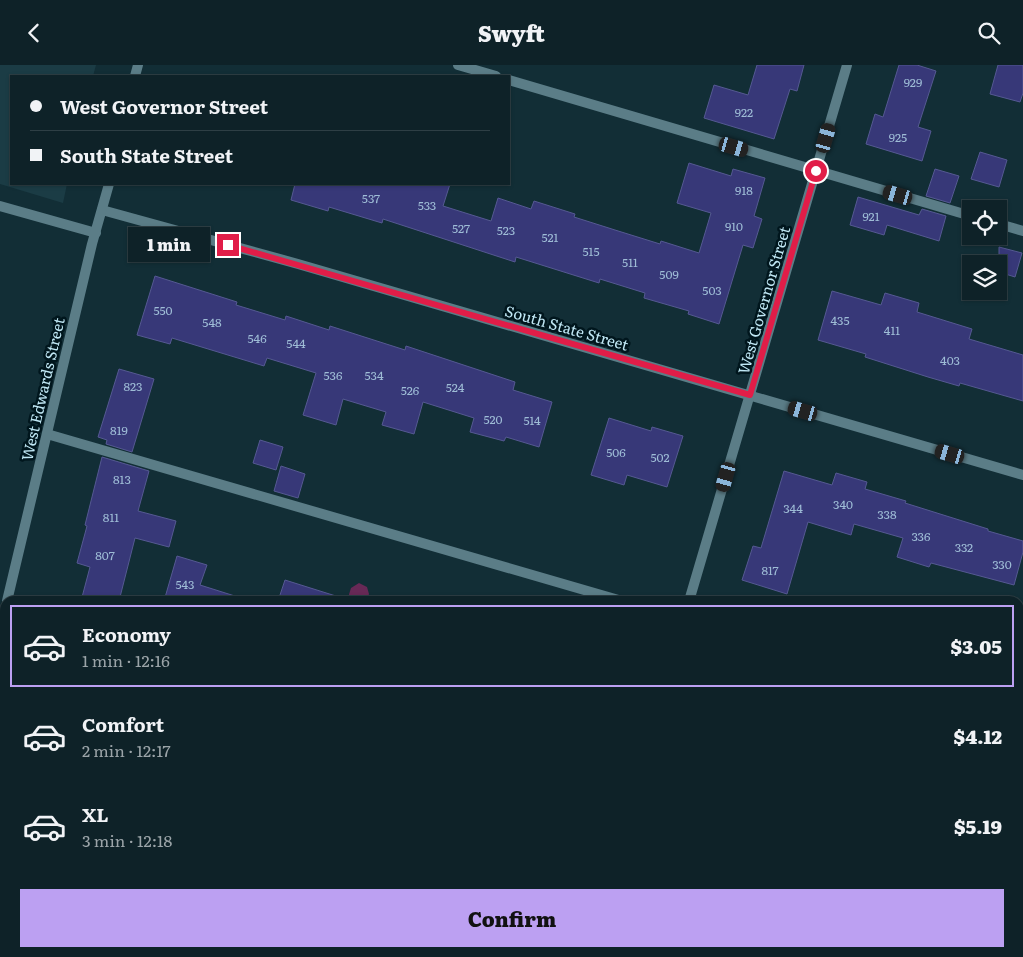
<!DOCTYPE html>
<html lang="en">
<head>
<meta charset="utf-8">
<style>
  body { margin:0; font-family:Literata,serif; background:#1c2f34; color:#f1f3f6; height:100vh; display:flex; flex-direction:column; font-size:19px; white-space:nowrap }
  * { box-sizing:border-box; margin:0 }
  p { font-size:16px; color:#9ba4a8 }
  .icon { flex:none; width:28px; height:28px; fill:none; stroke:currentColor; stroke-width:2; stroke-linecap:round; stroke-linejoin:round }
  .map { position:relative; flex:1; overflow:hidden }
  .drawer { position:absolute; left:0px; top:531px; width:1024px; height:361px; display:flex; flex-direction:column; background:#0e2228; border-radius:15px 15px 0 0; box-shadow:0 1px 4px #0004,0 0 0 1px #2e3f45 }
  .drawer>* { flex:none }
  .hud { position:absolute; left:10px; top:10px; width:500px; height:110px; border-radius:0px; box-shadow:0 1px 4px #0004,0 0 0 1px #2e3f45; display:grid; align-content:center; height:110px; padding:0 20px; background:#0e2228 }
  .fabs { position:absolute; left:962px; top:135px; display:grid; gap:10px }
  .fabs a { display:grid; place-items:center; width:45px; height:45px; border-radius:0px; background:#0e2228; box-shadow:0 1px 4px #0004,0 0 0 1px #2e3f45; font-size:25px }
  .end { position:absolute; width:22px; height:22px; margin:-11px; border:6px solid #e11d48; background:#fff; box-shadow:0 0 0 2px #fff }
  .from { border-radius:50% }
  .bubble { position:absolute; height:35px; border-radius:0px; background:#0e2228; box-shadow:0 1px 4px #0004,0 0 0 1px #2e3f45; font-size:16px; font-weight:800; line-height:35px; text-align:center }
  .car { position:absolute; width:15px; height:30px; margin:-15px -8px; border-radius:6px; box-shadow:0 0 4px 1px #0007; background:linear-gradient(#222 24%,#8ab4d8 0 40%,#222 0 76%,#8ab4d8 0 86%,#222 0) }
  .hud b { display:flex; align-items:center; gap:18px; height:48px; font-size:19px }
  .hud b+b { border-top:1px solid #2e3f45 }
  .hud i { width:12px; height:12px; background:#f1f3f6 }
  ul { padding:9px 0 0; list-style:none }
  li { display:flex; align-items:center; gap:15px; height:82px; margin:0 10px 8px; padding:0 10px; border:2px solid transparent; border-radius:0px }
  li div { flex:1 }
  li b { display:block; font-size:19px }
  li em { font-style:normal; font-weight:800 }
  li.current { border-color:#bca0f2 }
  li>.icon { width:45px; height:45px; stroke-width:1.5 }
  .cta { display:flex; gap:10px; margin-top:auto; padding:10px 20px }
  .cta a { flex:1; height:58px; border-radius:0px; background:#bca0f2; color:#111; font-size:20px; font-weight:800; line-height:58px; text-align:center }
  header { display:flex; justify-content:space-between; align-items:center; height:65px; padding:0 20px; background:#0e2228; font-size:22px; font-weight:800 }
  .map>svg:first-child { display:block }
  .built { fill:#1b3c45 }
  .water { fill:#672956 }
  .building { fill:#373878; stroke:#555992 }
  .lines { fill:none; stroke-linecap:round; stroke-linejoin:round }
  .service { stroke:#5b7d87; stroke-width:10 }
  .minor { stroke:#5b7d87; stroke-width:10 }
  .route { stroke:#e11d48; stroke-width:6 }
  .labels { text-anchor:middle; dominant-baseline:central; stroke-width:5; stroke-linejoin:round; paint-order:stroke }
  .number-label { font-size:12px; fill:#9ebcd6 }
  .street-label { font-size:15px; fill:#c0e8f5; stroke:#00161d }
</style>
</head>
<body>
<header><svg class="icon" aria-label="back" viewBox="0 0 24 24"><path d="M15 5l-7 7 7 7"/></svg>Swyft<svg class="icon" aria-label="search" viewBox="0 0 24 24"><circle cx="10" cy="10" r="6"/><path d="M15 15l6 6"/></svg></header>
<div class="map">
<svg width="1023" height="892" viewBox="0 0 1023 892">
  <rect width="100%" height="100%" fill="#122e36"/>
  <polygon class="built" points="0,0 96,0 93,11 11,11 11,119 67,119 63,138 0,119"/>
  <polygon class="water" points="359,518 367,522 369,529 367,536 347,536 351,523"/>
  <g class="building">
    <polygon points="757,0 804,0 797,26 790,24 774,74 704,53 714,20 748,30"/>
    <polygon points="899,0 917,0 936,6 918,62 931,66 922,96 866,79 875,49 883,52"/>
    <polygon points="998,0 1023,0 1023,28 1020,37 990,29"/>
    <polygon points="980,87 1007,95 999,122 971,114"/>
    <polygon points="689,98 731,111 733,104 765,113 754,151 762,154 753,183 743,180 719,259 688,249 689,246 644,233 645,228 600,214 599,218 516,192 515,197 383,154 382,158 329,142 328,146 291,135 295,119 450,119 443,141 491,156 498,133 531,144 534,136 575,149 574,152 615,165 660,179 661,176 699,188 711,148 677,138"/>
    <polygon points="935,104 959,111 950,138 926,131"/>
    <polygon points="858,132 919,150 922,144 946,151 939,176 887,160 884,170 850,160"/>
    <polygon points="999,182 1022,188 1015,212 999,207"/>
    <polygon points="155,211 237,237 236,240 285,255 286,251 329,265 330,261 405,285 406,281 515,317 513,325 552,337 539,382 506,372 504,376 470,367 474,353 423,337 414,369 382,360 386,347 343,334 336,360 303,350 316,308 267,293 264,301 172,273 170,279 137,270"/>
    <polygon points="832,226 881,240 885,228 919,238 917,247 972,264 969,274 1023,290 1023,336 960,318 959,321 928,312 865,292 866,289 818,275"/>
    <polygon points="119,304 154,314 132,387 106,379 107,375 98,372"/>
    <polygon points="609,353 651,366 652,362 683,371 667,422 627,410 624,420 591,410"/>
    <polygon points="260,375 283,382 276,405 253,398"/>
    <polygon points="102,392 149,406 138,446 176,456 169,482 135,473 119,536 81,536 90,502 77,498 87,461 85,460"/>
    <polygon points="281,401 305,409 298,433 274,426"/>
    <polygon points="784,406 832,420 836,408 867,417 865,424 906,436 905,438 988,464 988,466 1023,476 1023,487 1014,520 931,498 929,502 897,492 903,473 854,459 851,470 808,457 787,529 742,515 753,481 761,483"/>
    <polygon points="177,491 207,500 200,520 238,532 237,536 164,536"/>
    <polygon points="285,515 339,532 338,536 278,536"/>
  </g>
  <g class="lines">
    <g class="service">
      <polyline points="458,0 496,11"/>
      <polyline points="509,15 971,151"/>
      <polyline points="999,159 1023,166"/>
      <polyline points="47,369 622,536"/>
      <polyline points="1019,652 1023,654"/>
      <polyline points="209,888 224,892"/>
    </g>
    <g class="minor">
      <polyline points="135,11 138,0"/>
      <polyline points="0,141 96,168"/>
      <polyline points="102,145 298,199 1023,410"/>
      <polyline points="7,536 92,179 109,119"/>
      <polyline points="689,536 847,0"/>
      <polyline points="0,567 5,546"/>
      <polyline points="0,588 5,590"/>
      <polyline points="1010,888 1023,891"/>
      <polyline points="584,892 586,888"/>
    </g>
  </g>
  <g class="lines">
    <polyline class="route" points="228,180 750,330 816,106"/>
  </g>
  <g class="labels">
    <g class="number-label">
      <text x="913" y="17">929</text>
      <text x="744" y="47">922</text>
      <text x="898" y="72">925</text>
      <text x="744" y="125">918</text>
      <text x="371" y="133">537</text>
      <text x="427" y="140">533</text>
      <text x="871" y="151">921</text>
      <text x="734" y="161">910</text>
      <text x="461" y="163">527</text>
      <text x="506" y="165">523</text>
      <text x="550" y="172">521</text>
      <text x="591" y="186">515</text>
      <text x="630" y="197">511</text>
      <text x="669" y="209">509</text>
      <text x="712" y="225">503</text>
      <text x="163" y="245">550</text>
      <text x="840" y="255">435</text>
      <text x="212" y="257">548</text>
      <text x="892" y="265">411</text>
      <text x="257" y="273">546</text>
      <text x="296" y="278">544</text>
      <text x="950" y="295">403</text>
      <text x="333" y="310">536</text>
      <text x="374" y="310">534</text>
      <text x="133" y="321">823</text>
      <text x="455" y="322">524</text>
      <text x="410" y="325">526</text>
      <text x="493" y="354">520</text>
      <text x="532" y="355">514</text>
      <text x="119" y="365">819</text>
      <text x="616" y="387">506</text>
      <text x="660" y="392">502</text>
      <text x="122" y="414">813</text>
      <text x="843" y="439">340</text>
      <text x="793" y="443">344</text>
      <text x="887" y="449">338</text>
      <text x="111" y="452">811</text>
      <text x="921" y="471">336</text>
      <text x="964" y="482">332</text>
      <text x="105" y="490">807</text>
      <text x="1002" y="499">330</text>
      <text x="770" y="505">817</text>
      <text x="185" y="519">543</text>
    </g>
    <g class="street-label">
      <text transform="translate(763 235) rotate(-74)">West Governor Street</text>
      <text transform="translate(567 262) rotate(16)">South State Street</text>
      <text transform="translate(42 324) rotate(-77)">West Edwards Street</text>
    </g>
  </g>
</svg>
<div class="fabs">
<a><svg class="icon" aria-label="locate" viewBox="0 0 24 24"><circle cx="12" cy="12" r="6"/><path d="M12 2v4M12 18v4M2 12h4M18 12h4"/></svg></a>
<a><svg class="icon" aria-label="layers" viewBox="0 0 24 24"><path d="M12 4l9 5-9 5-9-5zM3 14l9 5 9-5"/></svg></a>
</div>
<i class="end from" style="left:816px;top:106px"></i>
<i class="end" style="left:228px;top:180px"></i>
<div class="bubble" style="left:128px;top:162px;width:82px">1 min</div>
<i class="car" style="left:826px;top:73px;rotate:16deg"></i>
<i class="car" style="left:734px;top:82px;rotate:106deg"></i>
<i class="car" style="left:898px;top:130px;rotate:286deg"></i>
<i class="car" style="left:803px;top:346px;rotate:286deg"></i>
<i class="car" style="left:950px;top:389px;rotate:286deg"></i>
<i class="car" style="left:726px;top:412px;rotate:196deg"></i>
<div class="hud">
<b><i class="from"></i>West Governor Street</b>
<b><i></i>South State Street</b>
</div>
<section class="drawer">
<ul>
<li class="current"><svg class="icon" aria-label="car" viewBox="0 0 24 24"><path d="M5 17H2v-5l4-1 3-4h7l3 4 3 1v5h-3M9 17h6M6 11h13"/><circle cx="7" cy="17" r="2"/><circle cx="17" cy="17" r="2"/></svg><div><b>Economy</b><p>1 min · 12:16</p></div><em>$3.05</em></li>
<li><svg class="icon" aria-label="car" viewBox="0 0 24 24"><path d="M5 17H2v-5l4-1 3-4h7l3 4 3 1v5h-3M9 17h6M6 11h13"/><circle cx="7" cy="17" r="2"/><circle cx="17" cy="17" r="2"/></svg><div><b>Comfort</b><p>2 min · 12:17</p></div><em>$4.12</em></li>
<li><svg class="icon" aria-label="car" viewBox="0 0 24 24"><path d="M5 17H2v-5l4-1 3-4h7l3 4 3 1v5h-3M9 17h6M6 11h13"/><circle cx="7" cy="17" r="2"/><circle cx="17" cy="17" r="2"/></svg><div><b>XL</b><p>3 min · 12:18</p></div><em>$5.19</em></li>
</ul>
<div class="cta"><a>Confirm</a></div>
</section>
</div>
</body>
</html>
